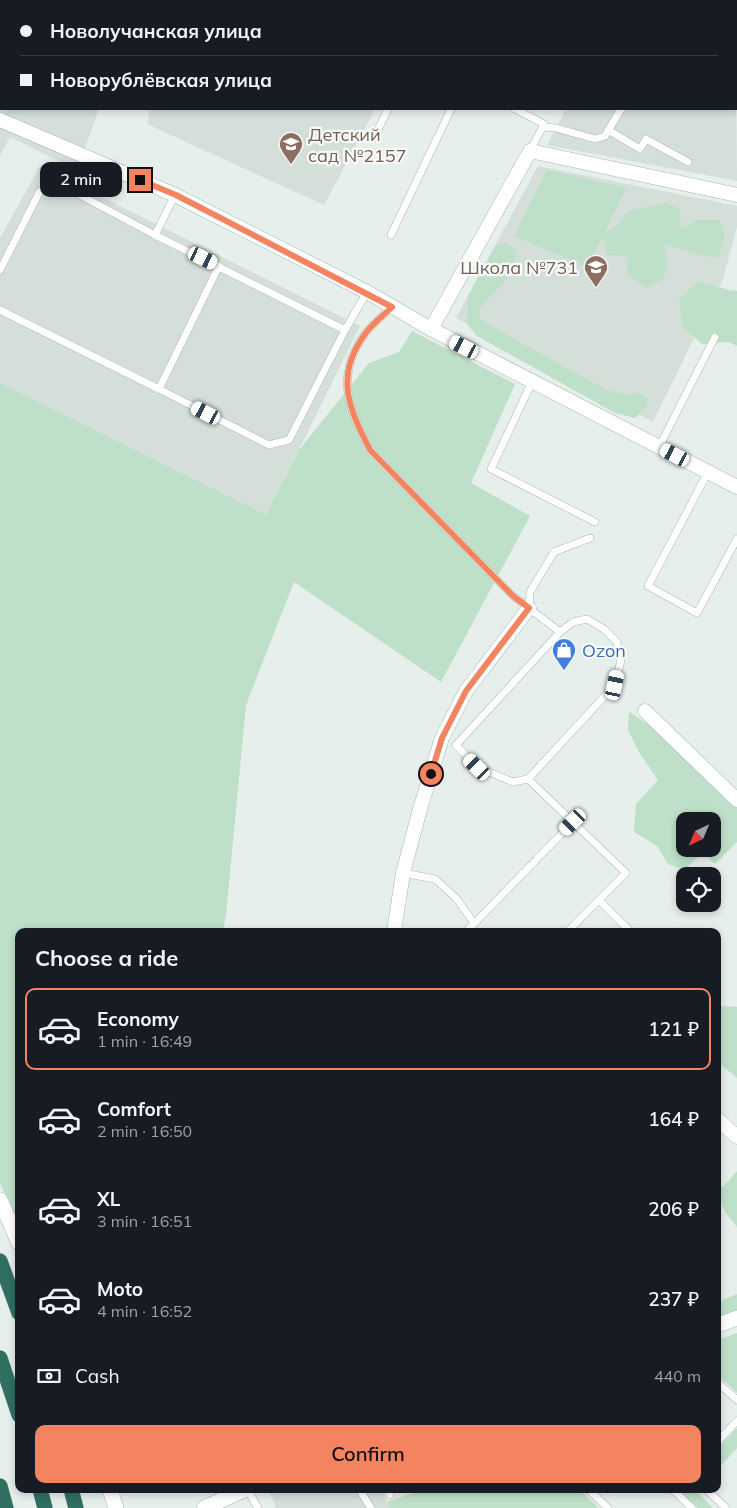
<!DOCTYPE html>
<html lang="en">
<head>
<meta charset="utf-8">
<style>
  body { margin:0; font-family:Mulish,sans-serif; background:#242831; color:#f1f3f6; height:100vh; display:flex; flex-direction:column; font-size:19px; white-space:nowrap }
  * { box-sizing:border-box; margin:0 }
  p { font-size:16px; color:#9ea1a6 }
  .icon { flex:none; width:28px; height:28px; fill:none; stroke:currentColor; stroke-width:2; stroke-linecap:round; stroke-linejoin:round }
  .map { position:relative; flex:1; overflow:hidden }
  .drawer { position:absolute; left:15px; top:928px; width:706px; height:565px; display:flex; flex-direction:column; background:#171b24; border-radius:10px; box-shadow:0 2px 8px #0003 }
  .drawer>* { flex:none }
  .banner { position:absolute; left:0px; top:0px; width:738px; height:110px; box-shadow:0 2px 8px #0003; display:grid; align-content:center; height:110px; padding:0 20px; background:#171b24 }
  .needle { width:32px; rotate:224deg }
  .buttons { position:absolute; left:676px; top:812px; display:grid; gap:10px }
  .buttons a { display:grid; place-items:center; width:45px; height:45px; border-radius:10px; background:#171b24; box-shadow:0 2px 8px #0003; font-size:25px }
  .end { position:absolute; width:22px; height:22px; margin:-11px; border:6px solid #f4845f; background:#111; box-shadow:0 0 0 2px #111 }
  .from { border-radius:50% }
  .bubble { position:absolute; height:35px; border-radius:10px; background:#171b24; box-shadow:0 2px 8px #0003; font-size:16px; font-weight:600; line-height:35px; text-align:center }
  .car { position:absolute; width:15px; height:30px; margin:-15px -8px; border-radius:6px; box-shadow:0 0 4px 1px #0007; background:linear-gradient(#fff 24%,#345 0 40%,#fff 0 76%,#345 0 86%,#fff 0) }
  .banner b { display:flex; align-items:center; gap:18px; height:48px; font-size:19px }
  .banner b+b { border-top:1px solid #363941 }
  .banner i { width:12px; height:12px; background:#f1f3f6 }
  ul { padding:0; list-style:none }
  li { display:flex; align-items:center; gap:15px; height:82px; margin:0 10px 8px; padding:0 10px; border:2px solid transparent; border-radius:10px }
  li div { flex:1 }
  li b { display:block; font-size:19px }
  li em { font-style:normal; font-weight:600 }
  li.current { border-color:#f4845f }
  li>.icon { width:45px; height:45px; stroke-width:1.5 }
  h2 { padding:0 20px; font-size:22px; line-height:60px }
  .pay { display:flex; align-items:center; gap:12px; height:55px; padding:0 20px; font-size:19px }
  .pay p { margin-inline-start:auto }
  .button { display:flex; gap:10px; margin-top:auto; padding:10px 20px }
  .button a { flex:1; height:58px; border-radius:10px; background:#f4845f; color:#111; font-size:20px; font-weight:600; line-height:58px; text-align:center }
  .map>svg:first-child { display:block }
  .built { fill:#d4dfda }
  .green { fill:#bfe0c8; fill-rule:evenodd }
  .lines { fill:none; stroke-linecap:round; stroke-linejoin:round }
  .lane-casing { stroke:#a8b8b2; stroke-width:8 }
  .street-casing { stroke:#a8b8b2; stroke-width:15 }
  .secondary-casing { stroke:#a4bbb3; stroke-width:16 }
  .highway-casing { stroke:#c2cac8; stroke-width:16 }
  .lane { stroke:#fff; stroke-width:7 }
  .street { stroke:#fff; stroke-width:14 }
  .secondary { stroke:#fff; stroke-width:15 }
  .highway { stroke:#2f6f62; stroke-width:15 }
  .route { stroke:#f4845f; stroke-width:6 }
  .labels { text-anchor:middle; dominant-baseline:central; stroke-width:4.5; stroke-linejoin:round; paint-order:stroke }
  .education-label { font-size:18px; fill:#785e54; stroke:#f7fbf9; text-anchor:start }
  .shop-label { font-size:18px; fill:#366cbe; stroke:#f7fbf9; text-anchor:start }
</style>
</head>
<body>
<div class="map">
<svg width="737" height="1508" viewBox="0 0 737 1508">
  <rect width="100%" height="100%" fill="#e6efeb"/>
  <g class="built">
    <polygon points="0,0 136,0 1,1 1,109 99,109 77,170 10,137 0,156"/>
    <polygon points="736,79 737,181 547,145 566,109 736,109"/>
    <polygon points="150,109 375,109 324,205 147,124"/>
    <polygon points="40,166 360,326 266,516 0,383 0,238"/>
    <polygon points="538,166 737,206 737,227 723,279 653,422 456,318"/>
    <polygon points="282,1489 381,1489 390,1508 276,1508 270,1493"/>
  </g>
  <g class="green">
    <polygon points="547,170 627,188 604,234 619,224 628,211 666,203 680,209 681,229 697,220 720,220 725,235 719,258 704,256 665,244 667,265 664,278 647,288 627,274 628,257 607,255 603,236 587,267 514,236"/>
    <polygon points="506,243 517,251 512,273 480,308 480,319 525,345 607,390 627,395 639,393 648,399 645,409 635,418 615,413 477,336 467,324 468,296 495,246"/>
    <polygon points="697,281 729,290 737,291 737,346 729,342 702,344 683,327 679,300"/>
    <polygon points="412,331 515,384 471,483 530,516 441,682 294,582 246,705 226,915 223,931 19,931 19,1227 0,1183 0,383 266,515 299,450 369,363 399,352"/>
    <path d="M629,712l28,18 80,78v34l-22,22 -12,-11 -19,17 -16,-6 -11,-18 -23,-14 2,-28 22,-24 -18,-26 -12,-24zM685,821h27v28h-27z"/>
    <polygon points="718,1006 737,1007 737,1078 718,1062"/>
    <path d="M737,1171v56c-13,-16 -19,-24 -19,-45l5,5z"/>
    <polygon points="737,1294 737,1311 718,1318 718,1302"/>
    <polygon points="737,1333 737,1393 718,1375 718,1340"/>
    <polygon points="737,1428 737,1448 718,1469 718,1448"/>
    <polygon points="424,1489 579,1489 599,1508 390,1508 387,1502"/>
    <polygon points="678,1489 698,1489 696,1491 713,1508 698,1508"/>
  </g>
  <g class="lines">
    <g class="lane-casing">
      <g id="lane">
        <polyline points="462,1 463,0"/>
        <polyline points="736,11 737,8"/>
        <polyline points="736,52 737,52"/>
        <polyline points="515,109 544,124 530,151"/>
        <polyline points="543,127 556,128 595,139 605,136 621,109"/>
        <polyline points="608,130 640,149 646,139 688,162"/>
        <polyline points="374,138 388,109"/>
        <polyline points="155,235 175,195"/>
        <polyline points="391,235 451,109"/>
        <polyline points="219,266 159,389 269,445 289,440 345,330 367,292"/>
        <polyline points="0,270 40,191 61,185 155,235 345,330"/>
        <path d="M392,307c-9,9 -20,17 -27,27 -31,42 -16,75 5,116l143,146 47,36 13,-10 14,-3 17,10 13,13 4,18 -6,25 -87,94 98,94 -58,58"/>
        <polyline points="0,310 159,389"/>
        <polyline points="532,382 491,469 595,522"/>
        <polyline points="659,447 715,337"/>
        <polyline points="708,472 648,586 697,613 737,539"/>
        <polyline points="529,608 530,592 554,552 590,538"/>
        <polyline points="528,779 513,782 477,767 456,745 560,632"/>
        <polyline points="403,873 435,879 456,898 474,923"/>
        <polyline points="599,900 630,931"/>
        <polyline points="467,931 573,822"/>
        <polyline points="718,1383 737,1400"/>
        <polyline points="718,1441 737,1421"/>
        <polyline points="247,1489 258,1508"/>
        <polyline points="359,1489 371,1508"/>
        <polyline points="388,1489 390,1495"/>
        <polyline points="588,1489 608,1508"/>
        <polyline points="672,1489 692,1508"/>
        <polyline points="706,1489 726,1508"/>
      </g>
    </g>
    <g class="street-casing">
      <g id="street">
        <polyline points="0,120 175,195 367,292 431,329 737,487"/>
        <polyline points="431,329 530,151 737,195"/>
        <polyline points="645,711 737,800"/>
        <polyline points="394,931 403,873 420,809 442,738 466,691 529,608"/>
        <polyline points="718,1120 737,1137"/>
      </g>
    </g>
    <g class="secondary-casing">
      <g id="secondary">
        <polyline points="0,1200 19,1243"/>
        <polyline points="718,1325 737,1318"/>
        <polyline points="110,1489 116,1508"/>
        <polyline points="204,1508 246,1489"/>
      </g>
    </g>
    <g class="highway-casing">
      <g id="highway">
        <polyline points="0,1261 19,1313"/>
        <polyline points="0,1358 19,1415"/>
        <polyline points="0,1486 6,1508"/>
        <polyline points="40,1489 45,1508"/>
        <polyline points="71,1489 76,1508"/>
      </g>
    </g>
    <use href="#lane" class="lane"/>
    <use href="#street" class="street"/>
    <use href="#secondary" class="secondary"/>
    <use href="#highway" class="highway"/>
  </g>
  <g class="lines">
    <path class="route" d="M140,180l36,15 216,112c-9,9 -20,17 -27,27 -31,42 -16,75 5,116l143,146 16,12 -63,83 -24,47 -11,36"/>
  </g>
  <defs>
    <g id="school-pin" transform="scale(1.25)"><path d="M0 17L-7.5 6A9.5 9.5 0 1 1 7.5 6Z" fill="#8d6e63" stroke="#f7fbf9"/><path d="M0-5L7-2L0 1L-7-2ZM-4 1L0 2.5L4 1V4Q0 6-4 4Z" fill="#fff"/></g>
    <g id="shop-pin" transform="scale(1.25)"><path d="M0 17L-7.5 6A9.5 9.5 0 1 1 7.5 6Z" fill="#3f7fe0" stroke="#f7fbf9"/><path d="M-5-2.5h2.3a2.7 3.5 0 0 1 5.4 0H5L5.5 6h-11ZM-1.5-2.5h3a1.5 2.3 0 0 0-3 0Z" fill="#fff"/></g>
  </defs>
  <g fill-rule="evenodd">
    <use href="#school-pin" x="291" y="144"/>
    <use href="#school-pin" x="596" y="267"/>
    <use href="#shop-pin" x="564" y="650"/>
  </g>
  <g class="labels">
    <g class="education-label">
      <text x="308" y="134">Детский<tspan x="308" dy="21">сад №2157</tspan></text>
      <text x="578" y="267" text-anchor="end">Школа №731</text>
    </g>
    <g class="shop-label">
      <text x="582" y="650">Ozon</text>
    </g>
  </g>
</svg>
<div class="buttons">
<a><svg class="needle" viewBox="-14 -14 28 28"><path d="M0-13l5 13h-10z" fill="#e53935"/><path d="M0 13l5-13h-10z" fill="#9ea1a6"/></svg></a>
<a><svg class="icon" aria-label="locate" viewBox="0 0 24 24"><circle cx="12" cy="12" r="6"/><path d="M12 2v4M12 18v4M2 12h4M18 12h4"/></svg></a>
</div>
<i class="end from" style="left:431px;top:774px"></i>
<i class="end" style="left:140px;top:180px"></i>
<div class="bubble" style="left:40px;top:162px;width:82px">2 min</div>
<i class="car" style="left:203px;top:258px;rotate:116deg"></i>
<i class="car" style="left:464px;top:347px;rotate:297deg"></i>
<i class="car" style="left:206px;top:413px;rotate:297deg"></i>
<i class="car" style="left:675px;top:455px;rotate:297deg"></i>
<i class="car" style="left:615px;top:685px;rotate:12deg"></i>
<i class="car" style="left:477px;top:767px;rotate:315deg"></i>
<i class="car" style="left:573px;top:822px;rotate:225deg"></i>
<div class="banner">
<b><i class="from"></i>Новолучанская улица</b>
<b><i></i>Новорублёвская улица</b>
</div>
<section class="drawer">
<h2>Choose a ride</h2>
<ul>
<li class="current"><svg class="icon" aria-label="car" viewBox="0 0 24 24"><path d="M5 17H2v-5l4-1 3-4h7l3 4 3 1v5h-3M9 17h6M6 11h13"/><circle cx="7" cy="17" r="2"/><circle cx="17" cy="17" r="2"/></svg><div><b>Economy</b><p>1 min · 16:49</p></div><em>121 ₽</em></li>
<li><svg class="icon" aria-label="car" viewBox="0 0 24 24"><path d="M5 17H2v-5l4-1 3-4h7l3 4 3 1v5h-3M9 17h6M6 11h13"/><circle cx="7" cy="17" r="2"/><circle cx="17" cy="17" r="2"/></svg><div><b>Comfort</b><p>2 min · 16:50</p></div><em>164 ₽</em></li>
<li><svg class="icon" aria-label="car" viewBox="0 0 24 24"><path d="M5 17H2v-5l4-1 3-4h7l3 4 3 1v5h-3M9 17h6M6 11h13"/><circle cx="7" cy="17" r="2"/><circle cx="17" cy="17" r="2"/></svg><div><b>XL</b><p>3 min · 16:51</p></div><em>206 ₽</em></li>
<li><svg class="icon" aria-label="car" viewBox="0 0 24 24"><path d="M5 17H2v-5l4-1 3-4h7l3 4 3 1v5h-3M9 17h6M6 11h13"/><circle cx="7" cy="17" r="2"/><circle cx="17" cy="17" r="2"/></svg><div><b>Moto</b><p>4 min · 16:52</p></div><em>237 ₽</em></li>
</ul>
<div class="pay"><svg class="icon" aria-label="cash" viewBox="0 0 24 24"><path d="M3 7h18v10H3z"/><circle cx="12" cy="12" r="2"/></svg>Cash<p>440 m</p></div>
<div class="button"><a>Confirm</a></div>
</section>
</div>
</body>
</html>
